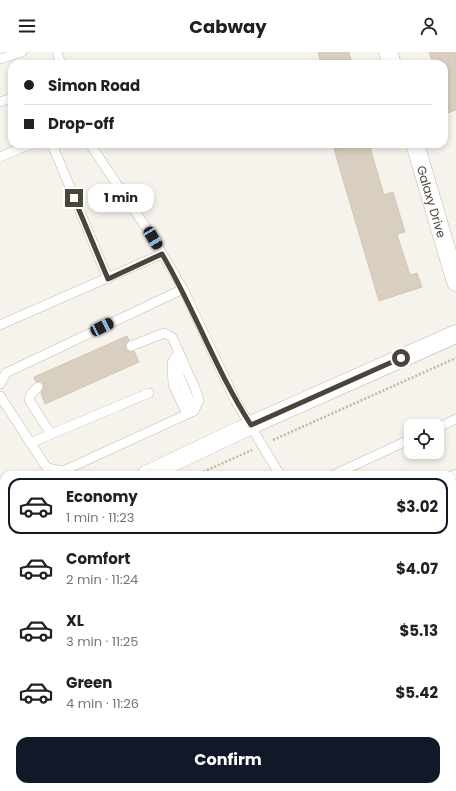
<!DOCTYPE html>
<html lang="en">
<head>
<meta charset="utf-8">
<style>
  body { margin:0; font-family:Poppins,sans-serif; background:#f6f6f6; color:#202124; height:100vh; display:flex; flex-direction:column; font-size:15px; white-space:nowrap }
  * { box-sizing:border-box; margin:0 }
  p { font-size:13px; color:#757577 }
  .icon { flex:none; width:22px; height:22px; fill:none; stroke:currentColor; stroke-width:2; stroke-linecap:round; stroke-linejoin:round }
  .map { position:relative; flex:1; overflow:hidden }
  .details { position:absolute; left:0px; top:419px; width:456px; height:320px; display:flex; flex-direction:column; background:#fff; border-radius:12px 12px 0 0; box-shadow:0 2px 6px #0003 }
  .details>* { flex:none }
  .hud { position:absolute; left:8px; top:8px; width:440px; height:88px; border-radius:12px; box-shadow:0 2px 6px #0003; display:grid; align-content:center; height:88px; padding:0 16px; background:#fff }
  .buttons { position:absolute; left:404px; top:367px; display:grid; gap:8px }
  .buttons a { display:grid; place-items:center; width:40px; height:40px; border-radius:8px; background:#fff; box-shadow:0 2px 6px #0003; font-size:20px }
  .end { position:absolute; width:18px; height:18px; margin:-9px; border:5px solid #4b4439; background:#fff; box-shadow:0 0 0 2px #fff }
  .from { border-radius:50% }
  .bubble { position:absolute; height:28px; border-radius:12px; background:#fff; box-shadow:0 2px 6px #0003; font-size:13px; font-weight:700; line-height:28px; text-align:center }
  .car { position:absolute; width:12px; height:24px; margin:-12px -6px; border-radius:5px; box-shadow:0 0 3px 1px #0007; background:linear-gradient(#222 24%,#8ab4d8 0 40%,#222 0 76%,#8ab4d8 0 86%,#222 0) }
  .hud b { display:flex; align-items:center; gap:14px; height:38px; font-size:15px }
  .hud b+b { border-top:1px solid #e0e0e0 }
  .hud i { width:10px; height:10px; background:#202124 }
  ul { padding:7px 0 0; list-style:none }
  li { display:flex; align-items:center; gap:12px; height:56px; margin:0 8px 6px; padding:0 8px; border:2px solid transparent; border-radius:12px }
  li div { flex:1 }
  li b { display:block; font-size:15px }
  li em { font-style:normal; font-weight:700 }
  li.active { border-color:#111827 }
  li>.icon { width:36px; height:36px; stroke-width:1.5 }
  .cta { display:flex; gap:8px; margin-top:auto; padding:8px 16px }
  .cta a { flex:1; height:46px; border-radius:12px; background:#111827; color:#fff; font-size:16px; font-weight:700; line-height:46px; text-align:center }
  header { display:flex; justify-content:space-between; align-items:center; height:52px; padding:0 16px; background:#fff; font-size:18px; font-weight:700 }
  .map>svg:first-child { display:block }
  .building { fill:#d8cfc1; stroke:#d3c7b4 }
  .lines { fill:none; stroke-linecap:round; stroke-linejoin:round }
  .service-casing { stroke:#c2bbae; stroke-width:10 }
  .minor-casing { stroke:#c2bbae; stroke-width:19 }
  .primary-casing { stroke:#e6c16a; stroke-width:23 }
  .path { stroke:#c4b79f; stroke-width:2.5; stroke-dasharray:2 2; stroke-linecap:butt }
  .service { stroke:#fff; stroke-width:9 }
  .minor { stroke:#fff; stroke-width:18 }
  .primary { stroke:#ffe39c; stroke-width:22 }
  .route { stroke:#4b4439; stroke-width:5 }
  .labels { text-anchor:middle; dominant-baseline:central; stroke-width:4; stroke-linejoin:round; paint-order:stroke }
  .street-label { font-size:12px; fill:#4b4439; stroke:#fff }
</style>
</head>
<body>
<header><svg class="icon" aria-label="menu" viewBox="0 0 24 24"><path d="M4 6h16M4 12h16M4 18h16"/></svg>Cabway<svg class="icon" aria-label="person" viewBox="0 0 24 24"><circle cx="12" cy="8" r="4"/><path d="M4 21q1-7 8-7t8 7"/></svg></header>
<div class="map">
<svg width="456" height="739" viewBox="0 0 456 739">
  <rect width="100%" height="100%" fill="#f6f3ec"/>
  <g class="building">
    <polygon points="318,0 349,0 352,12 321,12"/>
    <polygon points="429,0 456,0 456,58 444,62 444,12 433,12"/>
    <polygon points="351,92 369,92 384,143 393,140 405,180 397,182 410,223 417,221 422,235 379,249 334,97"/>
    <polygon points="127,284 129,288 125,293 126,297 130,300 134,299 139,310 45,352 41,341 44,333 40,329 36,330 34,325"/>
  </g>
  <g class="lines">
    <g class="service-casing">
      <g id="service">
        <polyline points="57,0 61,12"/>
        <polyline points="0,7 22,0"/>
        <polyline points="0,50 12,46"/>
        <polyline points="52,92 108,227"/>
        <polyline points="90,92 153,186 183,237"/>
        <polyline points="0,105 31,92"/>
        <polyline points="0,273 162,202"/>
        <polyline points="179,300 172,311 173,332 184,356 194,359"/>
        <polyline points="179,304 179,323 194,359"/>
        <polyline points="0,332 6,321 183,237 235,348 280,423"/>
        <polyline points="38,335 31,342 29,348 51,382"/>
        <polyline points="0,344 47,416 63,419 194,359 199,348 195,336 172,285 164,281 131,294"/>
        <polyline points="437,376 456,367"/>
        <polyline points="30,391 149,341"/>
        <polyline points="333,423 411,387"/>
        <polyline points="452,424 456,422"/>
        <polyline points="452,474 456,472"/>
        <polyline points="452,523 456,521"/>
        <polyline points="452,575 456,573"/>
        <polyline points="452,631 456,629"/>
        <polyline points="452,676 456,674"/>
        <polyline points="452,684 456,689"/>
        <polyline points="0,696 4,702"/>
        <polyline points="452,699 456,696"/>
        <polyline points="284,735 287,739"/>
        <polyline points="4,739 11,735"/>
        <polyline points="391,739 397,735"/>
      </g>
    </g>
    <g class="minor-casing">
      <g id="minor">
        <polyline points="388,0 392,12"/>
        <path id="s1" d="M415,92l41,138"/>
        <polyline points="146,423 251,373 456,282"/>
      </g>
    </g>
    <g class="primary-casing">
      <g id="primary">
        <polyline points="0,472 4,478"/>
        <polyline points="0,556 4,563"/>
        <polyline points="115,735 118,739"/>
        <polyline points="176,735 179,739"/>
      </g>
    </g>
    <g class="path">
      <polyline points="273,388 456,306"/>
      <polyline points="196,423 252,398"/>
    </g>
    <use href="#service" class="service"/>
    <use href="#minor" class="minor"/>
    <use href="#primary" class="primary"/>
  </g>
  <g class="lines">
    <path class="route" d="M74,146l34,81 54,-25c33,56 54,117 89,171l150,-67"/>
  </g>
  <g class="labels">
    <g class="street-label">
      <text stroke="none"><textPath href="#s1" startOffset="60">Galaxy Drive</textPath></text>
    </g>
  </g>
</svg>
<div class="buttons">
<a><svg class="icon" aria-label="locate" viewBox="0 0 24 24"><circle cx="12" cy="12" r="6"/><path d="M12 2v4M12 18v4M2 12h4M18 12h4"/></svg></a>
</div>
<i class="end from" style="left:401px;top:306px"></i>
<i class="end" style="left:74px;top:146px"></i>
<div class="bubble" style="left:88px;top:132px;width:66px">1 min</div>
<i class="car" style="left:153px;top:186px;rotate:149deg"></i>
<i class="car" style="left:102px;top:275px;rotate:64deg"></i>
<div class="hud">
<b><i class="from"></i>Simon Road</b>
<b><i></i>Drop-off</b>
</div>
<section class="details">
<ul>
<li class="active"><svg class="icon" aria-label="car" viewBox="0 0 24 24"><path d="M5 17H2v-5l4-1 3-4h7l3 4 3 1v5h-3M9 17h6M6 11h13"/><circle cx="7" cy="17" r="2"/><circle cx="17" cy="17" r="2"/></svg><div><b>Economy</b><p>1 min · 11:23</p></div><em>$3.02</em></li>
<li><svg class="icon" aria-label="car" viewBox="0 0 24 24"><path d="M5 17H2v-5l4-1 3-4h7l3 4 3 1v5h-3M9 17h6M6 11h13"/><circle cx="7" cy="17" r="2"/><circle cx="17" cy="17" r="2"/></svg><div><b>Comfort</b><p>2 min · 11:24</p></div><em>$4.07</em></li>
<li><svg class="icon" aria-label="car" viewBox="0 0 24 24"><path d="M5 17H2v-5l4-1 3-4h7l3 4 3 1v5h-3M9 17h6M6 11h13"/><circle cx="7" cy="17" r="2"/><circle cx="17" cy="17" r="2"/></svg><div><b>XL</b><p>3 min · 11:25</p></div><em>$5.13</em></li>
<li><svg class="icon" aria-label="car" viewBox="0 0 24 24"><path d="M5 17H2v-5l4-1 3-4h7l3 4 3 1v5h-3M9 17h6M6 11h13"/><circle cx="7" cy="17" r="2"/><circle cx="17" cy="17" r="2"/></svg><div><b>Green</b><p>4 min · 11:26</p></div><em>$5.42</em></li>
</ul>
<div class="cta"><a>Confirm</a></div>
</section>
</div>
</body>
</html>
